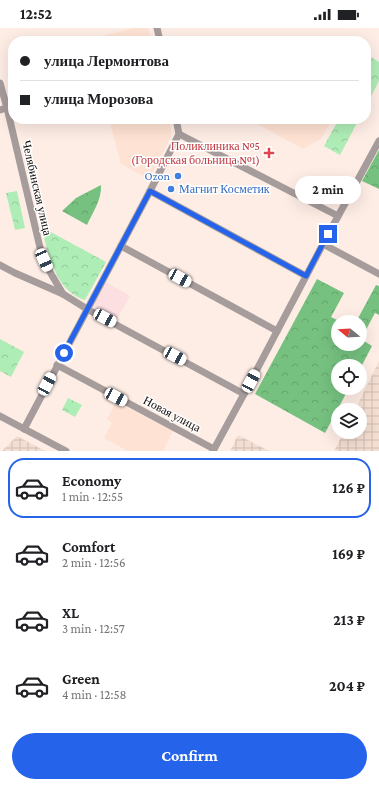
<!DOCTYPE html>
<html lang="en">
<head>
<meta charset="utf-8">
<style>
  body { margin:0; font-family:"Crimson Pro",serif; background:#f2f2f2; color:#202124; height:100vh; display:flex; flex-direction:column; font-size:15px; white-space:nowrap }
  * { box-sizing:border-box; margin:0 }
  p { font-size:13px; color:#757577 }
  .icon { flex:none; width:22px; height:22px; fill:none; stroke:currentColor; stroke-width:2; stroke-linecap:round; stroke-linejoin:round }
  .map { position:relative; height:423px; overflow:hidden }
  .sheet { display:flex; flex-direction:column; background:#fff; flex:1 }
  .sheet>* { flex:none }
  .hud { position:absolute; left:8px; top:8px; width:363px; height:88px; border-radius:16px; box-shadow:0 4px 16px #0002; display:grid; align-content:center; height:88px; padding:0 12px; background:#fff }
  .needle { width:26px; rotate:288deg }
  .tools { position:absolute; left:331px; top:287px; display:grid; gap:8px }
  .tools a { display:grid; place-items:center; width:36px; height:36px; border-radius:50%; background:#fff; box-shadow:0 4px 16px #0002; font-size:20px }
  .end { position:absolute; width:18px; height:18px; margin:-9px; border:5px solid #2563eb; background:#fff; box-shadow:0 0 0 2px #fff }
  .from { border-radius:50% }
  .bubble { position:absolute; height:28px; border-radius:14px; background:#fff; box-shadow:0 4px 16px #0002; font-size:13px; font-weight:700; line-height:28px; text-align:center }
  .car { position:absolute; width:12px; height:24px; margin:-12px -6px; border-radius:5px; box-shadow:0 0 3px 1px #0007; background:linear-gradient(#fff 24%,#345 0 40%,#fff 0 76%,#345 0 86%,#fff 0) }
  .hud b { display:flex; align-items:center; gap:14px; height:38px; font-size:15px }
  .hud b+b { border-top:1px solid #e0e0e0 }
  .hud i { width:10px; height:10px; background:#202124 }
  ul { padding:7px 0 0; list-style:none }
  li { display:flex; align-items:center; gap:12px; height:60px; margin:0 8px 6px; padding:0 4px; border:2px solid transparent; border-radius:16px }
  li div { flex:1 }
  li b { display:block; font-size:15px }
  li em { font-style:normal; font-weight:700 }
  li.selected { border-color:#2563eb }
  li>.icon { width:36px; height:36px; stroke-width:1.5 }
  .button { display:flex; gap:8px; margin-top:auto; padding:8px 12px }
  .button a { flex:1; height:46px; border-radius:24px; background:#2563eb; color:#fff; font-size:16px; font-weight:700; line-height:46px; text-align:center }
  .status { display:flex; justify-content:space-between; align-items:center; height:28px; padding:0 20px; background:#fff; direction:ltr }
  .status svg { height:11px; fill:currentColor }
  .map>svg:first-child { display:block }
  .commercial { fill:#fbdfe1 }
  .industrial { fill:url(#industrial-grid) }
  .built { fill:#fee2d3 }
  .forest { fill:url(#forest-crowns) }
  .park { fill:url(#park-crowns) }
  .lines { fill:none; stroke-linecap:round; stroke-linejoin:round }
  .minor { stroke:#a69c9b; stroke-width:7 }
  .route { stroke:#2563eb; stroke-width:5 }
  .health-dot { fill:#e0444e; stroke:#fff; stroke-width:1.5 }
  .shop-dot { fill:#3f7fe0; stroke:#fff; stroke-width:1.5 }
  .labels { text-anchor:middle; dominant-baseline:central; stroke-width:3; stroke-linejoin:round; paint-order:stroke }
  .health-label { font-size:12px; fill:#be3a42; stroke:#fff; text-anchor:end }
  .shop-label { font-size:12px; fill:#366cbe; stroke:#fff; text-anchor:end }
  .street-label { font-size:12px; fill:#140e0a; stroke:#fff }
</style>
</head>
<body>
<div class="status"><b>12:52</b><svg viewBox="0 0 49 12"><path d="M0 12V9h3v3zM5 12V6h3v6zM10 12V3h3v9zM15 12V0h3v12zM26 1h20v11H26zM47 4h2v5h-2z"/></svg></div>
<div class="map">
<svg width="379" height="423" viewBox="0 0 379 423">
  <defs>
    <pattern id="industrial-grid" width="8" height="8" patternUnits="userSpaceOnUse"><rect width="8" height="8" fill="#f4ded2"/><path d="M0 4h8M4 0v8" fill="none" stroke="#d0bdb3"/></pattern>
    <pattern id="forest-crowns" width="20" height="18" patternUnits="userSpaceOnUse"><rect width="20" height="18" fill="#76c180"/><path d="M2 6a3 3 0 1 1 6 0M12 15a3 3 0 1 1 6 0" fill="none" stroke="#65a56d"/></pattern>
    <pattern id="park-crowns" width="20" height="18" patternUnits="userSpaceOnUse"><rect width="20" height="18" fill="#afedb6"/><path d="M2 6a3 3 0 1 1 6 0M12 15a3 3 0 1 1 6 0" fill="none" stroke="#96ca9b"/></pattern>
  </defs>
  <rect width="100%" height="100%" fill="#feede5"/>
  <polygon class="commercial" points="106,254 130,268 117,291 92,278"/>
  <g class="industrial">
    <polygon points="379,333 379,423 334,423 344,404 360,404 360,382 355,382"/>
    <polygon points="238,407 269,423 230,423"/>
    <polygon points="17,408 45,423 2,423"/>
  </g>
  <g class="built">
    <polygon points="134,0 148,0 152,13 95,13 94,10"/>
    <polygon points="109,91 169,91 172,107 149,151 121,136"/>
    <polygon points="248,91 332,91 321,111 303,121"/>
    <polygon points="116,374 173,403 163,423 128,423 104,410 112,395 107,391"/>
  </g>
  <g class="forest">
    <polygon points="379,122 379,161 362,153"/>
    <path d="M101,157c1,14 -8,27 -14,40l-25,-14 14,-13z"/>
    <polygon points="317,251 344,265 331,289 341,294 338,294 338,316 360,316 360,294 356,294 376,257 379,258 379,287 375,285 361,311 372,318 360,341 360,338 338,338 338,360 349,360 325,405 255,366"/>
  </g>
  <g class="park">
    <polygon points="371,29 379,34 379,53 366,78 366,39"/>
    <polygon points="339,91 359,91 340,127 324,118"/>
    <polygon points="17,163 25,200 15,202 6,165"/>
    <path d="M47,202l59,32 -21,38c-27,-8 -34,-38 -41,-62z"/>
    <polygon points="0,311 24,324 11,349 0,343"/>
    <polygon points="68,370 82,377 75,389 62,382"/>
  </g>
  <g class="lines">
    <g class="minor">
      <polyline points="157,0 160,13"/>
      <polyline points="0,55 7,80 42,228 50,244 63,266"/>
      <polyline points="0,82 13,78"/>
      <polyline points="179,106 338,188"/>
      <polyline points="150,163 306,248"/>
      <polyline points="323,216 379,246"/>
      <polyline points="121,218 277,303"/>
      <polyline points="0,237 15,245 63,266 87,281 244,366"/>
      <polyline points="57,337 214,421"/>
      <polyline points="0,388 66,423"/>
      <polyline points="24,401 150,163 179,106 176,91"/>
      <polyline points="213,423 244,366 323,216 379,113"/>
    </g>
  </g>
  <g class="lines">
    <polyline class="route" points="64,325 150,163 306,248 328,206"/>
  </g>
  <path class="health-dot" d="M267 119h4v4h4v4h-4v4h-4v-4h-4v-4h4z"/>
  <g class="shop-dot">
    <circle cx="178" cy="148" r="4"/>
    <circle cx="171" cy="161" r="4"/>
  </g>
  <g class="labels">
    <g class="health-label">
      <text x="260" y="118">Поликлиника №5<tspan x="260" dy="14">(Городская больница №1)</tspan></text>
    </g>
    <g class="shop-label">
      <text x="170" y="148">Ozon</text>
      <text x="179" y="161" text-anchor="start">Магнит Косметик</text>
    </g>
    <g class="street-label">
      <text transform="translate(37 160) rotate(77)">Челябинская улица</text>
      <text transform="translate(172 386) rotate(28)">Новая улица</text>
    </g>
  </g>
</svg>
<div class="tools">
<a><svg class="needle" viewBox="-14 -14 28 28"><path d="M0-13l5 13h-10z" fill="#e53935"/><path d="M0 13l5-13h-10z" fill="#757577"/></svg></a>
<a><svg class="icon" aria-label="locate" viewBox="0 0 24 24"><circle cx="12" cy="12" r="6"/><path d="M12 2v4M12 18v4M2 12h4M18 12h4"/></svg></a>
<a><svg class="icon" aria-label="layers" viewBox="0 0 24 24"><path d="M12 4l9 5-9 5-9-5zM3 14l9 5 9-5"/></svg></a>
</div>
<i class="end from" style="left:64px;top:325px"></i>
<i class="end" style="left:328px;top:206px"></i>
<div class="bubble" style="left:295px;top:148px;width:66px">2 min</div>
<i class="car" style="left:44px;top:232px;rotate:156deg"></i>
<i class="car" style="left:180px;top:250px;rotate:119deg"></i>
<i class="car" style="left:105px;top:290px;rotate:118deg"></i>
<i class="car" style="left:175px;top:328px;rotate:118deg"></i>
<i class="car" style="left:251px;top:353px;rotate:28deg"></i>
<i class="car" style="left:47px;top:356px;rotate:28deg"></i>
<i class="car" style="left:116px;top:369px;rotate:118deg"></i>
<div class="hud">
<b><i class="from"></i>улица Лермонтова</b>
<b><i></i>улица Морозова</b>
</div>
</div>
<section class="sheet">
<ul>
<li class="selected"><svg class="icon" aria-label="car" viewBox="0 0 24 24"><path d="M5 17H2v-5l4-1 3-4h7l3 4 3 1v5h-3M9 17h6M6 11h13"/><circle cx="7" cy="17" r="2"/><circle cx="17" cy="17" r="2"/></svg><div><b>Economy</b><p>1 min · 12:55</p></div><em>126 ₽</em></li>
<li><svg class="icon" aria-label="car" viewBox="0 0 24 24"><path d="M5 17H2v-5l4-1 3-4h7l3 4 3 1v5h-3M9 17h6M6 11h13"/><circle cx="7" cy="17" r="2"/><circle cx="17" cy="17" r="2"/></svg><div><b>Comfort</b><p>2 min · 12:56</p></div><em>169 ₽</em></li>
<li><svg class="icon" aria-label="car" viewBox="0 0 24 24"><path d="M5 17H2v-5l4-1 3-4h7l3 4 3 1v5h-3M9 17h6M6 11h13"/><circle cx="7" cy="17" r="2"/><circle cx="17" cy="17" r="2"/></svg><div><b>XL</b><p>3 min · 12:57</p></div><em>213 ₽</em></li>
<li><svg class="icon" aria-label="car" viewBox="0 0 24 24"><path d="M5 17H2v-5l4-1 3-4h7l3 4 3 1v5h-3M9 17h6M6 11h13"/><circle cx="7" cy="17" r="2"/><circle cx="17" cy="17" r="2"/></svg><div><b>Green</b><p>4 min · 12:58</p></div><em>204 ₽</em></li>
</ul>
<div class="button"><a>Confirm</a></div>
</section>
</body>
</html>
